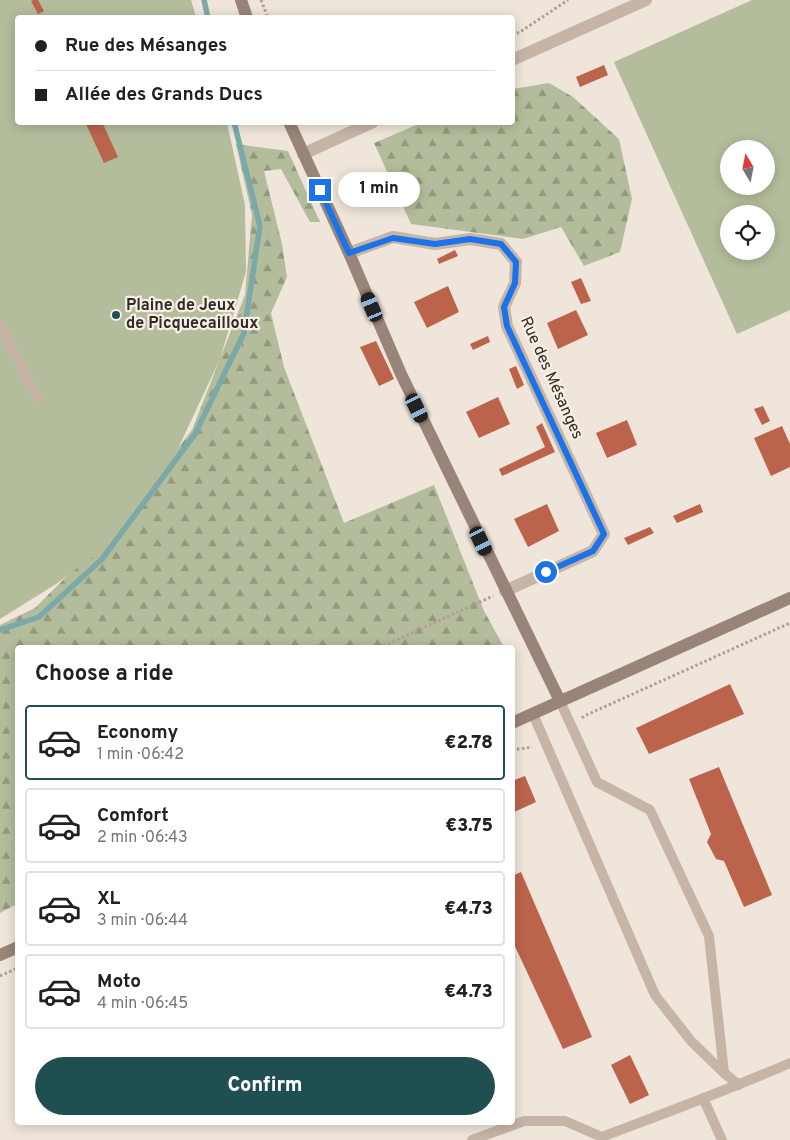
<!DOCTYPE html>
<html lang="en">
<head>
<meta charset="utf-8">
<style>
  body { margin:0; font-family:Overpass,sans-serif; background:#f6f6f6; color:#202124; height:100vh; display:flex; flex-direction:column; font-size:19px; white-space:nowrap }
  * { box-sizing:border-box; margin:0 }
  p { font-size:16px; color:#757577 }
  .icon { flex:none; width:28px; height:28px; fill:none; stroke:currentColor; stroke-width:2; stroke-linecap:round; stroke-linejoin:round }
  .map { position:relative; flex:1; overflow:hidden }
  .panel { position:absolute; left:15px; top:645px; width:500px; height:480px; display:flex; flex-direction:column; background:#fff; border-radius:5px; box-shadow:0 2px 12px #0003 }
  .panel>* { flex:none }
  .top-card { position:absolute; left:15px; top:15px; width:500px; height:110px; border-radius:5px; box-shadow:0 2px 12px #0003; display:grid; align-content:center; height:110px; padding:0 20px; background:#fff }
  .needle { width:32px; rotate:350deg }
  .controls { position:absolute; left:720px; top:140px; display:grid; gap:10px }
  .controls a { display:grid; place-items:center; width:55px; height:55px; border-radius:50%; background:#fff; box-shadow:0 2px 12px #0003; font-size:25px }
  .end { position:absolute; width:22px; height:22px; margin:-11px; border:6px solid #1a73e8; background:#fff; box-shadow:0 0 0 2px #fff }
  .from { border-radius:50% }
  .bubble { position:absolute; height:35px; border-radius:18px; background:#fff; box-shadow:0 2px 12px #0003; font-size:16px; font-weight:800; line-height:35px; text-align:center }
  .car { position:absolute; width:15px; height:30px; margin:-15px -8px; border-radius:6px; box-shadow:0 0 4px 1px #0007; background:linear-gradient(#222 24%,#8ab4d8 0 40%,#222 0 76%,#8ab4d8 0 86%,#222 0) }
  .top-card b { display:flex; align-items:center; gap:18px; height:48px; font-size:19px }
  .top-card b+b { border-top:1px solid #e0e0e0 }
  .top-card i { width:12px; height:12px; background:#202124 }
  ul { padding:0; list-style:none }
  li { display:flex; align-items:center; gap:15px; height:75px; margin:0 10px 8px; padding:0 10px; border:2px solid #e0e0e0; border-radius:5px }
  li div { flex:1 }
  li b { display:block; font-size:19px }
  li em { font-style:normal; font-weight:800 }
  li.on { border-color:#204f51 }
  li>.icon { width:45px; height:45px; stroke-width:1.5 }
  h2 { padding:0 20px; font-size:22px; line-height:60px }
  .cta { display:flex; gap:10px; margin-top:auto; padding:10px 20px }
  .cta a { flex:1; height:58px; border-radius:30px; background:#204f51; color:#fff; font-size:20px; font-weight:800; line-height:58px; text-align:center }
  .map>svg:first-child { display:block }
  .forest { fill:url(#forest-firs) }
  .pitch { fill:#b3bd9b; fill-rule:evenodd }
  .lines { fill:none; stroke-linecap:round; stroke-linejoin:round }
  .stream { stroke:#7ba9aa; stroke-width:5.5 }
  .building { fill:#bc634b }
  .path { stroke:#b29e92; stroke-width:3; stroke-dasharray:2.5 2.5; stroke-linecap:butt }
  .lane { stroke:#c6b4a7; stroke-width:10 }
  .street { stroke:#c6b4a7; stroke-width:12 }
  .secondary { stroke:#998479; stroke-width:12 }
  .route { stroke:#1a73e8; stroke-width:6 }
  .poi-dot { fill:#204f51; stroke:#f7efe6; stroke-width:2 }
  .labels { text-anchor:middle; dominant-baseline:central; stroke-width:4.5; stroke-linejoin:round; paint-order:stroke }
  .poi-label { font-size:16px; font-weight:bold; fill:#332a27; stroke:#f7efe6; text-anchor:start }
  .street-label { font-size:16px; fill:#332a27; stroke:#f7efe6 }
</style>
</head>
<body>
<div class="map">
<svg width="790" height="1140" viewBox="0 0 790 1140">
  <defs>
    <pattern id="forest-firs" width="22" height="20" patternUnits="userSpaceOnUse" patternTransform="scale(1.25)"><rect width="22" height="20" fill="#b3bd9b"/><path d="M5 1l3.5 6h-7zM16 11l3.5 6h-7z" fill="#929a7e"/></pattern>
  </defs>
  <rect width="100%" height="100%" fill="#efe5da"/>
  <g class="forest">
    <polygon points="549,83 573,97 619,139 632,199 620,252 584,266 561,227 523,239 411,224 374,143 421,123 512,122 513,89"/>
    <polygon points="236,144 288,151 320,222 310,222 281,169 264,171 282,244 287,277 271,313 284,367 344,523 434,485 484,611 504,647 18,648 17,904 0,913 0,625 35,608 117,526 192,430 245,295 252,215"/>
  </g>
  <g class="pitch">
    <polygon points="0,0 191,0 196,17 18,18 18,122 227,123 245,205 246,272 220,359 167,472 122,535 56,584 0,619"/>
    <path d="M752,0h38v310l-53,24 -123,-272zM729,149h37v37h-37zM729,214h37v37h-37z"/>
  </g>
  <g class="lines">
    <g class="stream">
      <polyline points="204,0 208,18"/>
      <polyline points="0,630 39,617 102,559 195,434 244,333 260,226 234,122"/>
    </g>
  </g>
  <g class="building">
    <polygon points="34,0 38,0 44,11 38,14 31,1"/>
    <polygon points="604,65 608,75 580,87 576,77"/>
    <polygon points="85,122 102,122 118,157 104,163"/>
    <polygon points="455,250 458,256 439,264 437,259"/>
    <polygon points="581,278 591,301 581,304 571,282"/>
    <polygon points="448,286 459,312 427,328 414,302"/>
    <polygon points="576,310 588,335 558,349 547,323"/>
    <polygon points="488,336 490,342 473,350 470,344"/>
    <polygon points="376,341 394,379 379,386 360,347"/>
    <polygon points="516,366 524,385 517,389 509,369"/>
    <polygon points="498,397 510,424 479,438 466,412"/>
    <polygon points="763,406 770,421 762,425 754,409"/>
    <polygon points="627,420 637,445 607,458 596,433"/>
    <polygon points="542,423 555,452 502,476 499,469 545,447 536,427"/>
    <polygon points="782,426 790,444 790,467 771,476 754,438"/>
    <polygon points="547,504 559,531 528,547 514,519"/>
    <polygon points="700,504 703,512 677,523 673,516"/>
    <polygon points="650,527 654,533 628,545 624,538"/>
    <polygon points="730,684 744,714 649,754 636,728"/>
    <polygon points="719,767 772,895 744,907 724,861 716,859 707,842 711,834 689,779"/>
    <polygon points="525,776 536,802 512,813 512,781"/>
    <polygon points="521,872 592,1037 563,1049 512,940 512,876"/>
    <polygon points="630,1055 649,1095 630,1104 611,1065"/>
  </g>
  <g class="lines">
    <g class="path">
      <polyline points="261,0 268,18"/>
      <polyline points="512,35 520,32 568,0"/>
      <polyline points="379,648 493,596"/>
      <polyline points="582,718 584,716 790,623"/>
      <polyline points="512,750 532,747"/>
      <polyline points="0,976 18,968"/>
    </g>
    <g class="lane">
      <polyline points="0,324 37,398"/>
      <polyline points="560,701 597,782 650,810 709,936 724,1073"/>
      <polyline points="533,714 655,995 691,1041 724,1073 739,1085"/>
      <polyline points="703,1098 722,1140"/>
      <path d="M472,1140l52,-19h41l37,16c63,-24 126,-47 188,-74"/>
    </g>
    <g class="street">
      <polyline points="512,60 646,0"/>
      <polyline points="303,154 373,122"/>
      <polyline points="349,253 393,237 435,244 470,239 501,244 516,262 515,283 504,307 507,326 604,534 593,551 505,591"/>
    </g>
    <g class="secondary">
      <polyline points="241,0 247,18"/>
      <polyline points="289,122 349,253 401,374 560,701"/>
      <polyline points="512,723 790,598"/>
      <polyline points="0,955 18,947"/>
    </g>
  </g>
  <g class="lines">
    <polyline class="route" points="320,190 349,253 393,238 435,244 470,239 501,244 516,262 515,283 504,307 507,326 604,534 593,551 546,572"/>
  </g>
  <circle class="poi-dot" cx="116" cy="315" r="5"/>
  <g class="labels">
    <g class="poi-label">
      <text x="126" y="306">Plaine de Jeux<tspan x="126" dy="18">de Picquecailloux</tspan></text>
    </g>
    <g class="street-label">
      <text transform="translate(551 378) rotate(66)">Rue des Mésanges</text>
    </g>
  </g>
</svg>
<div class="controls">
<a><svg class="needle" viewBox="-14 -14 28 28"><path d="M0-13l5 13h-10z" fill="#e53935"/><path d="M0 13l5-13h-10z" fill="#757577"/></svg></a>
<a><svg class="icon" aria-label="locate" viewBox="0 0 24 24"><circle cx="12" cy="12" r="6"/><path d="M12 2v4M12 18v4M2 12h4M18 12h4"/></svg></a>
</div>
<i class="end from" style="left:546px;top:572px"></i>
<i class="end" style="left:320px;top:190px"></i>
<div class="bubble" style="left:338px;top:172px;width:82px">1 min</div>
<i class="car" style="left:372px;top:307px;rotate:337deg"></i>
<i class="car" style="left:417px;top:408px;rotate:154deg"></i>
<i class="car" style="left:481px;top:541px;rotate:154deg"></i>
<div class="top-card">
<b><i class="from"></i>Rue des Mésanges</b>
<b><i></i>Allée des Grands Ducs</b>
</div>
<section class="panel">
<h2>Choose a ride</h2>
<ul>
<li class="on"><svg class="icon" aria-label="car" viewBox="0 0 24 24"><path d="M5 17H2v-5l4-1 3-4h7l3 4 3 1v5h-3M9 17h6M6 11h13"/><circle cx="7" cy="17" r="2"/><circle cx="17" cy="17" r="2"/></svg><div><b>Economy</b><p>1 min · 06:42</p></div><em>€2.78</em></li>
<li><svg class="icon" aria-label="car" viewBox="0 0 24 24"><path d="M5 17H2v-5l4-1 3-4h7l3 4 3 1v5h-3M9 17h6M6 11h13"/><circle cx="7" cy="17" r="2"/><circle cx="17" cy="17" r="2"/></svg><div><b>Comfort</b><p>2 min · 06:43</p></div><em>€3.75</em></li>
<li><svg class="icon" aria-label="car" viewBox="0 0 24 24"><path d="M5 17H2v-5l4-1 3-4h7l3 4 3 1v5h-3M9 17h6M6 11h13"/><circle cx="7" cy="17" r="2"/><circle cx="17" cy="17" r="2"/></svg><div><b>XL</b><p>3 min · 06:44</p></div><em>€4.73</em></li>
<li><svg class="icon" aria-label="car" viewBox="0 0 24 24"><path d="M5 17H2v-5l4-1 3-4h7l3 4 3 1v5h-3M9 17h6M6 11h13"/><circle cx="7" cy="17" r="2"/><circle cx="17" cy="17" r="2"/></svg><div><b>Moto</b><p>4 min · 06:45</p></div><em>€4.73</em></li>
</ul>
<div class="cta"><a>Confirm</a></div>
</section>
</div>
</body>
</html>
